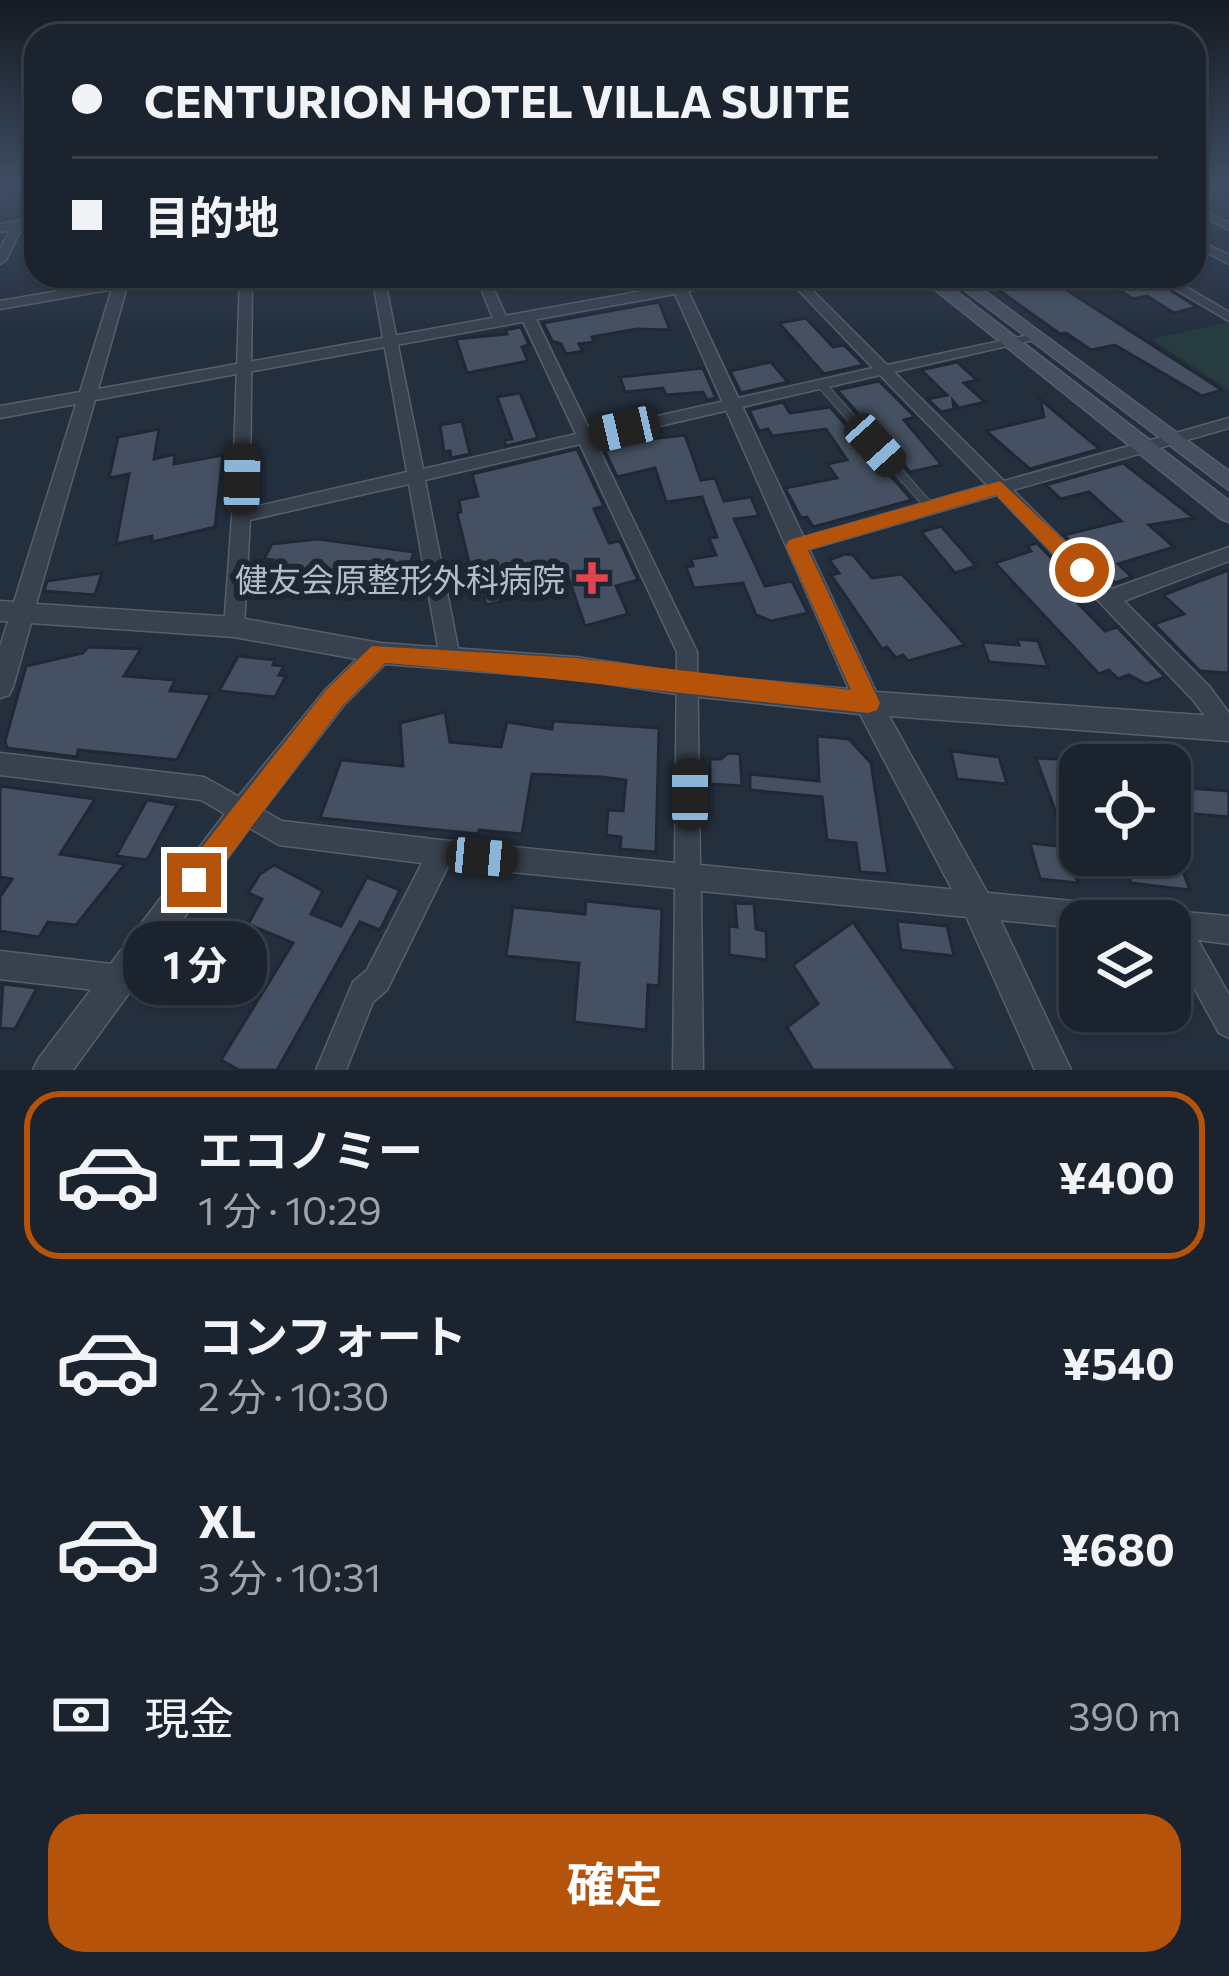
<!DOCTYPE html>
<html lang="ja">
<head>
<meta charset="utf-8">
<style>
  body { margin:0; font-family:Commissioner,"Noto Sans JP",sans-serif; background:#282f3a; color:#f1f3f6; height:100vh; display:flex; flex-direction:column; font-size:45px; white-space:nowrap }
  * { box-sizing:border-box; margin:0 }
  p { font-size:39px; color:#a0a4aa }
  .icon { flex:none; width:66px; height:66px; fill:none; stroke:currentColor; stroke-width:2; stroke-linecap:round; stroke-linejoin:round }
  .map { position:relative; height:1070px; overflow:hidden }
  .sheet { display:flex; flex-direction:column; background:#1b232e; flex:1 }
  .sheet>* { flex:none }
  .guide { position:absolute; left:24px; top:24px; width:1182px; height:264px; border-radius:36px; box-shadow:0 3px 9px #0004,0 0 0 3px #39404a; display:grid; align-content:center; height:264px; padding:0 48px; background:#1b232e }
  .buttons { position:absolute; left:1059px; top:744px; display:grid; gap:24px }
  .buttons a { display:grid; place-items:center; width:132px; height:132px; border-radius:24px; background:#1b232e; box-shadow:0 3px 9px #0004,0 0 0 3px #39404a; font-size:60px }
  .end { position:absolute; width:54px; height:54px; margin:-27px; border:15px solid #b45309; background:#fff; box-shadow:0 0 0 6px #fff }
  .from { border-radius:50% }
  .bubble { position:absolute; height:84px; border-radius:36px; background:#1b232e; box-shadow:0 3px 9px #0004,0 0 0 3px #39404a; font-size:39px; font-weight:700; line-height:84px; text-align:center }
  .car { position:absolute; width:36px; height:72px; margin:-36px -18px; border-radius:15px; box-shadow:0 0 9px 3px #0007; background:linear-gradient(#222 24%,#8ab4d8 0 40%,#222 0 76%,#8ab4d8 0 86%,#222 0) }
  .guide b { display:flex; align-items:center; gap:42px; height:114px; font-size:45px }
  .guide b+b { border-top:3px solid #39404a }
  .guide i { width:30px; height:30px; background:#f1f3f6 }
  ul { padding:21px 0 0; list-style:none }
  li { display:flex; align-items:center; gap:36px; height:168px; margin:0 24px 18px; padding:0 24px; border:6px solid transparent; border-radius:36px }
  li div { flex:1 }
  li b { display:block; font-size:45px }
  li em { font-style:normal; font-weight:700 }
  li.active { border-color:#b45309 }
  li>.icon { width:108px; height:108px; stroke-width:1.5 }
  .pay { display:flex; align-items:center; gap:30px; height:132px; padding:0 48px; font-size:45px }
  .pay p { margin-inline-start:auto }
  .primary-button { display:flex; gap:24px; margin-top:auto; padding:24px 48px }
  .primary-button a { flex:1; height:138px; border-radius:36px; background:#b45309; color:#fff; font-size:48px; font-weight:700; line-height:138px; text-align:center }
  .map>svg:first-child { display:block }
  .green { fill:#263c3f }
  .building { fill:#455162; stroke:#1f2835; stroke-width:3 }
  .lines { fill:none; stroke-linecap:round; stroke-linejoin:round }
  .service-casing { stroke:#565f6c; stroke-width:10 }
  .minor-casing { stroke:#565f6c; stroke-width:3 }
  .tertiary-casing { stroke:#565f6c; stroke-width:3 }
  .secondary-casing { stroke:#565f6c; stroke-width:3 }
  .service { stroke:#38414e; stroke-width:8 }
  .minor { fill:#38414e; fill-rule:evenodd }
  .tertiary { fill:#38414e; fill-rule:evenodd }
  .secondary { fill:#465061; fill-rule:evenodd }
  .route { fill:#b45309 }
  .health-dot { fill:#e0444e; stroke:#1d2633; stroke-width:4.5 }
  .labels { text-anchor:middle; dominant-baseline:central; stroke-width:12; stroke-linejoin:round; paint-order:stroke }
  .poi-label { font-size:33px; fill:#b4bcc9; stroke:#1d2633; text-anchor:end }
</style>
</head>
<body>
<div class="map">
<svg width="1229" height="1070" viewBox="0 0 1229 1070">
  <rect width="100%" height="100%" fill="#242f3e"/>
  <polygon class="green" points="1229,322 1229,390 1151,339"/>
  <g class="building">
    <polygon points="979,276 1045,276 1222,390 1202,396 1115,345 1091,350 1066,333 1060,334"/>
    <polygon points="1098,276 1148,276 1197,307 1174,313 1147,296 1133,299"/>
    <polygon points="659,302 670,330 637,329 592,337 594,342 579,344 583,351 566,354 561,344 552,341 543,323"/>
    <polygon points="806,318 833,347 844,345 864,365 824,374 779,323"/>
    <polygon points="521,327 529,345 522,347 528,361 467,373 456,339 507,334 505,330"/>
    <polygon points="771,362 788,382 741,393 730,371"/>
    <polygon points="957,362 977,380 964,383 985,402 959,408 953,401 954,409 941,412 928,399 947,395 921,370"/>
    <polygon points="703,368 716,398 707,400 703,392 666,395 663,388 625,392 620,377"/>
    <polygon points="879,381 915,417 904,420 942,465 910,472 837,390"/>
    <polygon points="520,393 538,438 506,446 504,440 512,439 497,397"/>
    <polygon points="1040,399 1066,421 1100,449 1030,469 986,431 1044,417"/>
    <polygon points="783,402 790,413 830,407 912,500 813,527 807,517 801,518 785,488 837,478 827,464 847,460 826,429 772,436 768,429 759,431 749,410"/>
    <polygon points="462,421 470,454 451,458 450,451 444,452 440,425"/>
    <polygon points="159,429 154,459 175,454 174,464 223,455 215,527 152,542 152,536 116,544 129,474 109,478 118,437"/>
    <polygon points="647,434 650,439 685,435 701,480 715,478 724,501 751,497 759,516 734,519 765,586 792,581 808,613 771,621 756,615 743,583 694,588 686,567 693,566 691,559 716,555 709,538 717,537 702,497 666,502 655,468 617,477 602,445"/>
    <polygon points="577,449 604,506 594,509 609,543 620,541 638,580 616,586 628,614 585,626 565,568 534,576 539,592 486,605 482,590 476,591 457,513 461,512 459,500 478,496 472,474"/>
    <polygon points="1123,463 1194,518 1149,525 1174,547 1118,564 1132,577 1115,583 1064,535 1121,521 1089,492 1061,499 1046,485"/>
    <polygon points="941,526 976,566 955,573 921,532"/>
    <polygon points="318,539 414,552 405,578 413,578 405,599 311,597 314,590 259,586 273,560 264,559 272,544"/>
    <polygon points="1037,543 1083,591 1070,595 1105,631 1117,627 1165,677 1146,684 1129,675 1118,679 1109,670 1099,674 995,563 1031,551 1027,546"/>
    <polygon points="845,554 853,555 872,578 902,574 965,645 908,661 903,655 896,658 887,647 882,649 831,575 839,573 829,560"/>
    <polygon points="1229,570 1229,673 1200,671 1154,624 1184,614 1163,595"/>
    <polygon points="102,573 95,595 44,591 47,581"/>
    <polygon points="1017,639 1038,641 1048,667 989,662 982,642 1019,645"/>
    <polygon points="88,647 141,649 124,676 175,680 170,691 211,694 177,760 78,750 77,757 7,748 5,741 26,666 83,653"/>
    <polygon points="238,656 275,660 273,665 284,666 279,675 286,676 275,697 219,691"/>
    <polygon points="445,712 450,742 501,747 507,722 552,729 553,721 659,728 656,852 620,849 621,837 606,835 608,810 623,811 626,780 601,777 532,774 522,834 479,830 478,834 320,818 341,760 403,766 400,723"/>
    <polygon points="817,736 849,739 871,763 888,874 860,872 856,843 827,840 822,797 750,790 750,774 819,781"/>
    <polygon points="951,751 999,757 1007,784 957,779"/>
    <polygon points="728,753 740,754 742,786 710,784 710,759 721,759"/>
    <polygon points="1036,758 1075,760 1080,773 1080,867 1076,868"/>
    <polygon points="0,786 95,799 60,854 125,864 76,925 48,922 39,937 0,931 0,897 12,879 0,877"/>
    <polygon points="1172,787 1229,791 1229,817 1184,813"/>
    <polygon points="147,800 177,805 147,860 116,856"/>
    <polygon points="1030,843 1066,847 1078,883 1040,879"/>
    <polygon points="1121,855 1177,855 1190,890 1131,883"/>
    <polygon points="274,865 323,891 311,914 341,926 367,877 400,890 380,930 360,922 277,1070 239,1070 221,1060 293,943 248,924 262,899 248,893 260,874"/>
    <polygon points="586,901 662,909 659,986 648,985 646,1030 574,1022 579,963 506,956 513,907 585,914"/>
    <polygon points="735,903 754,904 756,929 766,931 767,960 729,955 729,926 737,927"/>
    <polygon points="897,921 947,926 954,956 901,950"/>
    <polygon points="853,922 869,945 957,1070 813,1070 787,1027 818,1004 793,965"/>
    <polygon points="3,984 37,988 15,1029 0,1028"/>
  </g>
  <g class="lines">
    <g class="service-casing">
      <polyline id="service" points="821,384 929,506"/>
    </g>
    <g class="minor-casing">
      <g id="minor">
        <polygon points="0,183 7,183 0,186"/>
        <polygon points="1194,205 1229,223 1229,230 1194,212"/>
        <polygon points="14,223 23,225 6,260 0,264 0,249"/>
        <polygon points="1194,238 1229,255 1229,264 1194,246"/>
        <polygon points="145,276 172,276 166,280 0,309 0,301"/>
        <polygon points="240,276 252,276 250,508 407,472 372,276 384,276 423,469 576,434 521,317 528,313 535,317 590,431 873,368 785,276 798,276 887,365 1038,333 1038,339 894,372 1004,481 1229,418 1229,428 1013,490 1112,589 1229,547 1229,561 1124,601 1209,686 1229,713 1228,740 1220,736 1193,700 997,495 796,553 790,551 787,546 790,541 987,485 880,375 595,441 697,652 700,865 1146,908 1155,912 1159,919 1160,914 1174,911 1229,916 1229,944 1198,940 1229,995 1229,1038 1219,1033 1170,944 1170,921 1080,921 1080,928 701,891 703,1070 673,1070 675,888 448,866 387,990 373,1002 346,1070 316,1070 353,982 367,970 422,863 279,845 201,800 0,775 0,753 204,777 282,821 441,840 675,863 677,652 580,444 425,480 460,658 457,664 450,667 443,664 440,658 409,484 250,520 244,627 241,633 234,635 227,633 224,627 232,516"/>
        <polygon points="476,276 488,276 508,321 506,324 494,321"/>
        <polygon points="1152,276 1167,276 1229,312 1229,321"/>
        <polygon points="0,951 120,965 130,969 134,979 130,989 120,993 0,979"/>
      </g>
    </g>
    <g class="tertiary-casing">
      <g id="tertiary">
        <polygon points="1226,183 1224,185 1194,192 1194,184"/>
        <polygon points="36,218 36,226 0,232 0,224"/>
        <path d="M116,276h14l-32,113 572,-103 -7,-10h14l5,8 43,-8h31l-68,15 188,401 353,25v24l-340,-25 99,178 83,176h-36l-69,-154 -106,-202 -170,-18 -114,-17 -191,-15 -41,41 -91,118 -180,247h-40l6,-12 194,-255 93,-114 31,-30 -123,-22 -203,-14 -18,64 -4,8 -9,3v-51l8,-26h-8v-20l14,1 62,-198 -76,14v-12l80,-14zM675,294l174,395 -159,-15 -114,-17 -196,-14 -146,-26 -198,-13 59,-204z"/>
      </g>
    </g>
    <g class="secondary-casing">
      <g id="secondary">
        <polygon points="918,276 936,276 1229,501 1229,522 1221,519"/>
        <polygon points="946,276 964,276 1229,471 1229,490"/>
      </g>
    </g>
    <use href="#service" class="service"/>
    <use href="#minor" class="minor"/>
    <use href="#tertiary" class="tertiary"/>
    <use href="#secondary" class="secondary"/>
  </g>
  <linearGradient id="sky" x2="0" y2="1"><stop stop-color="#141a22"/><stop offset="0.55" stop-color="#3f4d63"/><stop offset="1" stop-color="#3f4d63" stop-opacity="0"/></linearGradient>
  <rect width="1229" height="333" fill="url(#sky)"/>
  <path class="route" d="M1000,481l89,83v12h-14l-79,-81 -188,55 72,153 -3,7 -9,3c-161,-16 -321,-37 -483,-50l-42,42 -139,185 -10,4 -10,-4 -4,-10 4,-10 142,-180 46,-44 204,12 275,32 -65,-144 3,-6z"/>
  <path class="health-dot" d="M586 560h12v12h12v12h-12v12h-12v-12h-12v-12h12z"/>
  <g class="labels">
    <g class="poi-label">
      <text x="565" y="578">健友会原整形外科病院</text>
    </g>
  </g>
</svg>
<div class="buttons">
<a><svg class="icon" aria-label="locate" viewBox="0 0 24 24"><circle cx="12" cy="12" r="6"/><path d="M12 2v4M12 18v4M2 12h4M18 12h4"/></svg></a>
<a><svg class="icon" aria-label="layers" viewBox="0 0 24 24"><path d="M12 4l9 5-9 5-9-5zM3 14l9 5 9-5"/></svg></a>
</div>
<i class="end from" style="left:1082px;top:570px"></i>
<i class="end" style="left:194px;top:880px"></i>
<div class="bubble" style="left:123px;top:921px;width:144px">1 分</div>
<i class="car" style="left:624px;top:429px;rotate:257deg"></i>
<i class="car" style="left:875px;top:445px;rotate:138deg"></i>
<i class="car" style="left:242px;top:479px;rotate:1deg"></i>
<i class="car" style="left:690px;top:794px;rotate:0deg"></i>
<i class="car" style="left:482px;top:857px;rotate:95deg"></i>
<div class="guide">
<b><i class="from"></i>CENTURION HOTEL VILLA SUITE</b>
<b><i></i>目的地</b>
</div>
</div>
<section class="sheet">
<ul>
<li class="active"><svg class="icon" aria-label="car" viewBox="0 0 24 24"><path d="M5 17H2v-5l4-1 3-4h7l3 4 3 1v5h-3M9 17h6M6 11h13"/><circle cx="7" cy="17" r="2"/><circle cx="17" cy="17" r="2"/></svg><div><b>エコノミー</b><p>1 分 · 10:29</p></div><em>¥400</em></li>
<li><svg class="icon" aria-label="car" viewBox="0 0 24 24"><path d="M5 17H2v-5l4-1 3-4h7l3 4 3 1v5h-3M9 17h6M6 11h13"/><circle cx="7" cy="17" r="2"/><circle cx="17" cy="17" r="2"/></svg><div><b>コンフォート</b><p>2 分 · 10:30</p></div><em>¥540</em></li>
<li><svg class="icon" aria-label="car" viewBox="0 0 24 24"><path d="M5 17H2v-5l4-1 3-4h7l3 4 3 1v5h-3M9 17h6M6 11h13"/><circle cx="7" cy="17" r="2"/><circle cx="17" cy="17" r="2"/></svg><div><b>XL</b><p>3 分 · 10:31</p></div><em>¥680</em></li>
</ul>
<div class="pay"><svg class="icon" aria-label="cash" viewBox="0 0 24 24"><path d="M3 7h18v10H3z"/><circle cx="12" cy="12" r="2"/></svg>現金<p>390 m</p></div>
<div class="primary-button"><a>確定</a></div>
</section>
</body>
</html>
